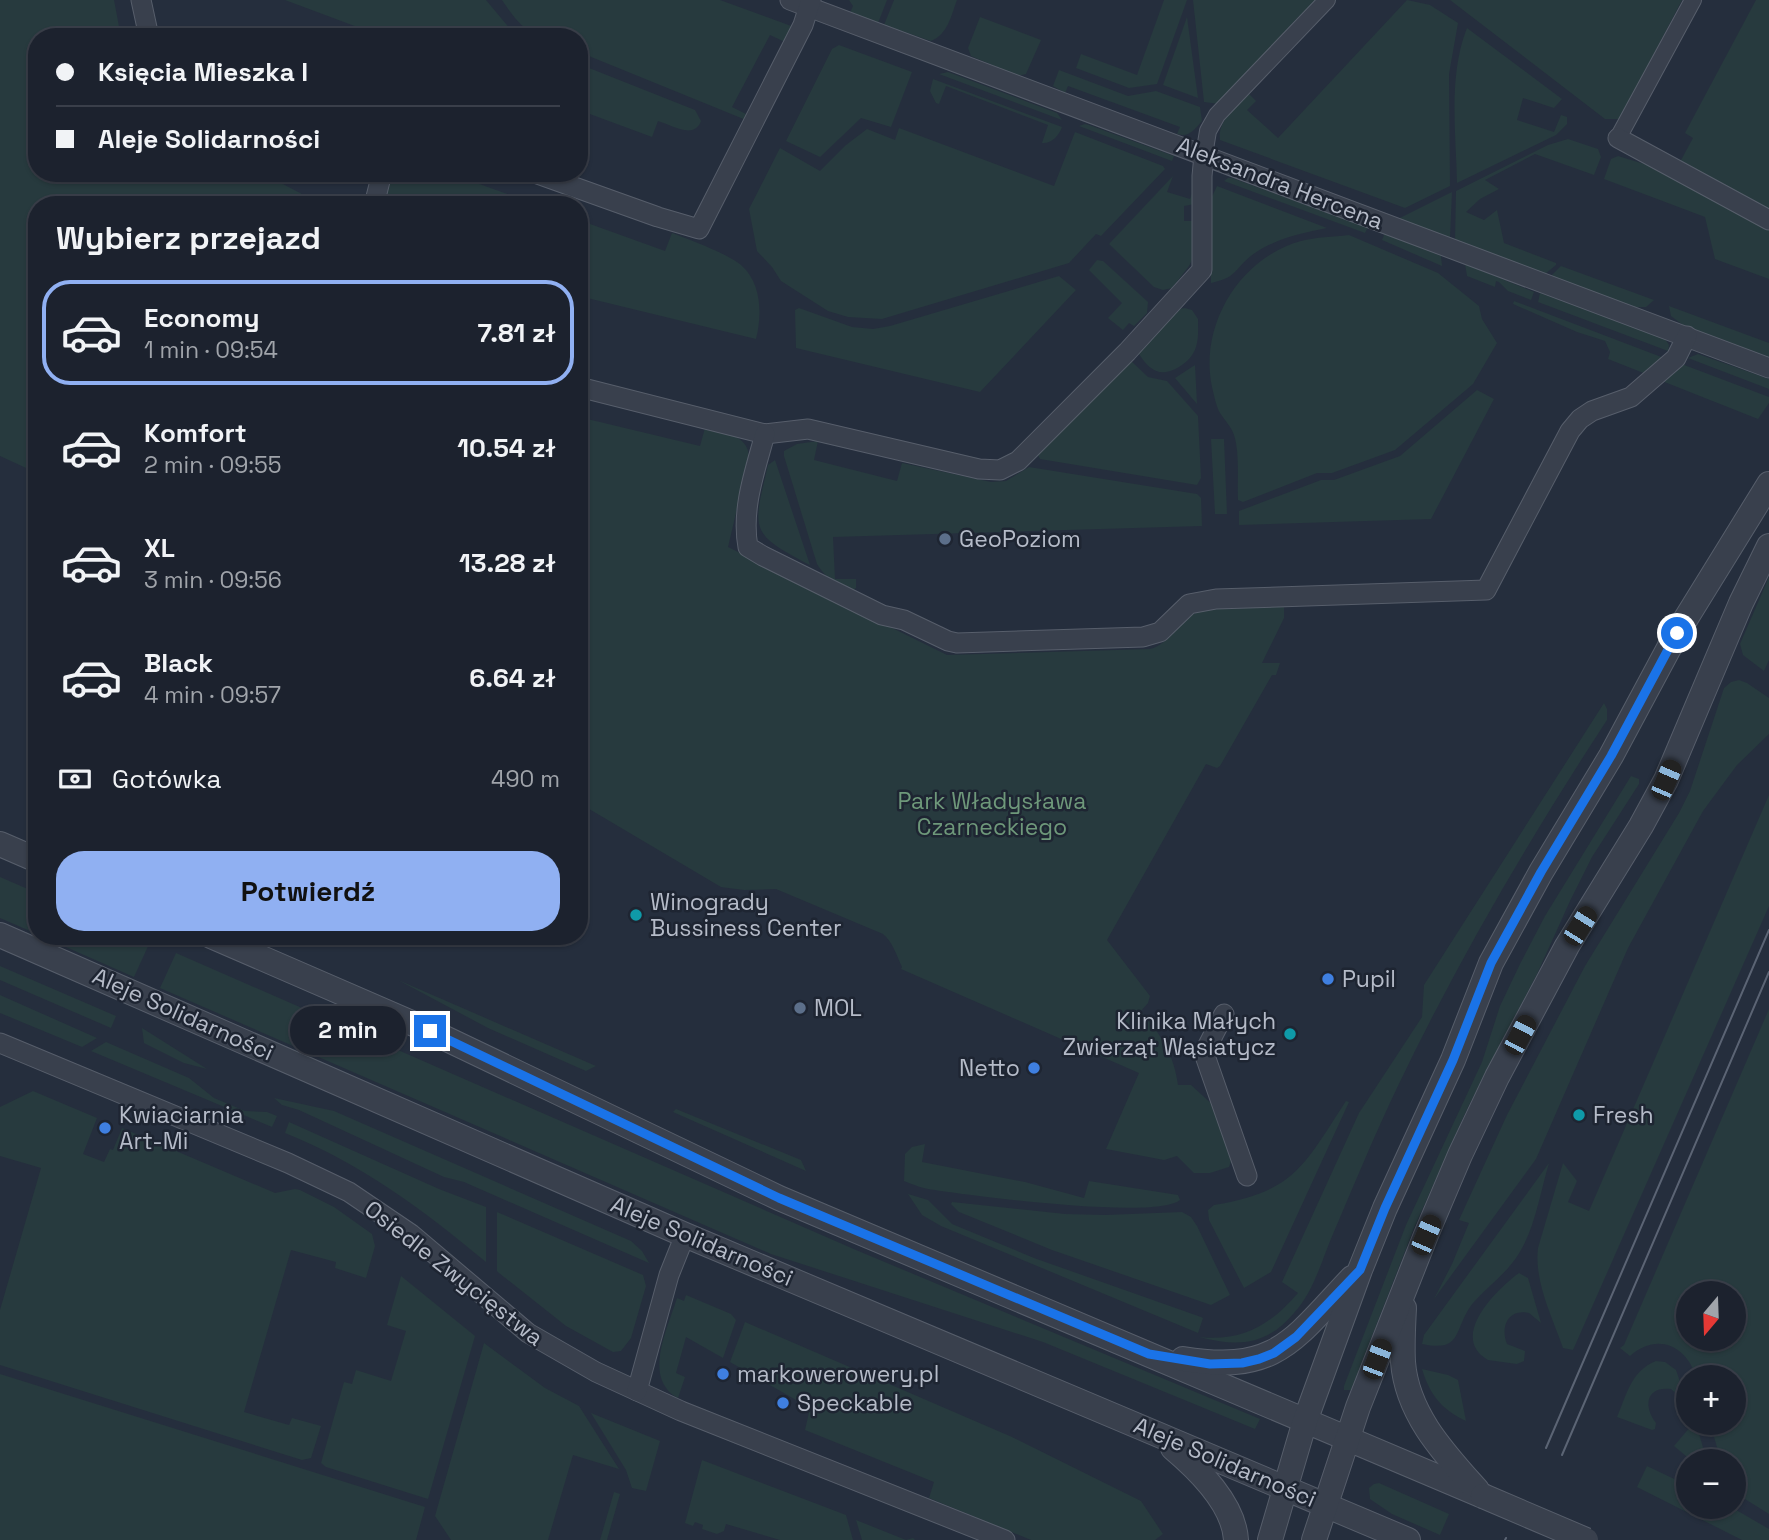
<!DOCTYPE html>
<html lang="pl">
<head>
<meta charset="utf-8">
<style>
  body { margin:0; font-family:"Space Grotesk",sans-serif; background:#252a36; color:#f1f3f6; height:100vh; display:flex; flex-direction:column; font-size:26px; white-space:nowrap }
  * { box-sizing:border-box; margin:0 }
  p { font-size:23px; color:#a0a4aa }
  .icon { flex:none; width:38px; height:38px; fill:none; stroke:currentColor; stroke-width:2; stroke-linecap:round; stroke-linejoin:round }
  .map { position:relative; flex:1; overflow:hidden }
  .side { position:absolute; left:28px; top:196px; width:560px; height:749px; display:flex; flex-direction:column; background:#1c222e; border-radius:28px; box-shadow:0 2px 5px #0004,0 0 0 2px #3a3f4a }
  .side>* { flex:none }
  .guide { position:absolute; left:28px; top:28px; width:560px; height:154px; border-radius:28px; box-shadow:0 2px 5px #0004,0 0 0 2px #3a3f4a; display:grid; align-content:center; height:154px; padding:0 28px; background:#1c222e }
  .needle { width:46px; rotate:199deg }
  .buttons { position:absolute; left:1676px; top:1281px; display:grid; gap:14px }
  .buttons a { display:grid; place-items:center; width:70px; height:70px; border-radius:50%; background:#1c222e; box-shadow:0 2px 5px #0004,0 0 0 2px #3a3f4a; font-size:35px }
  .end { position:absolute; width:32px; height:32px; margin:-16px; border:9px solid #1a73e8; background:#fff; box-shadow:0 0 0 4px #fff }
  .from { border-radius:50% }
  .bubble { position:absolute; height:49px; border-radius:24px; background:#1c222e; box-shadow:0 2px 5px #0004,0 0 0 2px #3a3f4a; font-size:23px; font-weight:800; line-height:49px; text-align:center }
  .car { position:absolute; width:21px; height:42px; margin:-21px -10px; border-radius:9px; box-shadow:0 0 5px 2px #0007; background:linear-gradient(#222 24%,#8ab4d8 0 40%,#222 0 76%,#8ab4d8 0 86%,#222 0) }
  .guide b { display:flex; align-items:center; gap:24px; height:66px; font-size:26px }
  .guide b+b { border-top:2px solid #3a3f4a }
  .guide i { width:18px; height:18px; background:#f1f3f6 }
  ul { padding:0; list-style:none }
  li { display:flex; align-items:center; gap:21px; height:105px; margin:0 14px 10px; padding:0 14px; border:4px solid transparent; border-radius:28px }
  li div { flex:1 }
  li b { display:block; font-size:26px }
  li em { font-style:normal; font-weight:800 }
  li.on { border-color:#90b0f2 }
  li>.icon { width:63px; height:63px; stroke-width:1.5 }
  h2 { padding:0 28px; font-size:32px; line-height:84px }
  .pay { display:flex; align-items:center; gap:18px; height:77px; padding:0 28px; font-size:26px }
  .pay p { margin-inline-start:auto }
  .action { display:flex; gap:14px; margin-top:auto; padding:14px 28px }
  .action a { flex:1; height:80px; border-radius:28px; background:#90b0f2; color:#111; font-size:28px; font-weight:800; line-height:80px; text-align:center }
  .map>svg:first-child { display:block }
  .green { fill:#273a3e; fill-rule:evenodd }
  .lines { fill:none; stroke-linecap:round; stroke-linejoin:round }
  .pedestrian-casing { stroke:#575e6b; stroke-width:18 }
  .minor-casing { stroke:#575e6b; stroke-width:21 }
  .tertiary-casing { stroke:#575e6b; stroke-width:26 }
  .pedestrian { stroke:#39404d; stroke-width:16 }
  .minor { stroke:#39404d; stroke-width:19 }
  .tertiary { stroke:#39404d; stroke-width:24 }
  .tram { stroke:#5b6474; stroke-width:2 }
  .tertiary-bridge-casing { stroke:#575e6b; stroke-width:26; stroke-linecap:butt }
  .tertiary-bridge { stroke:#39404d; stroke-width:24 }
  .route { stroke:#1a73e8; stroke-width:9 }
  .service-dot { fill:#5c6f8a; stroke:#1e2532; stroke-width:2.5 }
  .culture-dot { fill:#0f9aa8; stroke:#1e2532; stroke-width:2.5 }
  .shop-dot { fill:#3f7fe0; stroke:#1e2532; stroke-width:2.5 }
  .labels { text-anchor:middle; dominant-baseline:central; stroke-width:5; stroke-linejoin:round; paint-order:stroke }
  .street-label { font-size:23px; fill:#b5bbc8; stroke:#1e2532 }
  .poi-label { font-size:23px; fill:#b5bbc8; stroke:#1e2532; text-anchor:start }
  .park-label { font-size:23px; fill:#6e987a; stroke:#1e2532 }
</style>
</head>
<body>
<div class="map">
<svg width="1769" height="1540" viewBox="0 0 1769 1540">
  <rect width="100%" height="100%" fill="#252e3d"/>
  <g class="green">
    <polygon points="0,0 114,0 121,37 37,37 37,173 282,173 279,182 323,205 37,205 37,473 0,456"/>
    <polygon points="285,0 486,0 517,37 384,37"/>
    <path d="M502,0h218l74,27 -7,16 -17,-8 -38,72 16,8 -2,5 -167,-68v-15c-44,0 -51,2 -77,-37z"/>
    <polygon points="849,0 887,0 878,23 850,13 853,6"/>
    <path d="M894,0h63c-6,16 -9,34 -26,41l-47,-16z"/>
    <polygon points="1164,0 1187,0 1157,84 1129,88 1076,68 1081,54 1137,75"/>
    <polygon points="1193,0 1318,0 1301,18 1299,16 1219,104 1204,102"/>
    <path d="M1407,0l23,5 28,18 -9,51 1,112 -45,22 -185,-68c-3,-19 17,-34 28,-47l8,8 -9,9 31,28z"/>
    <polygon points="1450,0 1682,0 1620,119 1605,119"/>
    <polygon points="1756,0 1769,0 1769,211 1680,162 1693,138 1685,133"/>
    <polygon points="980,17 1041,40 1026,74 1018,76 971,56 968,48"/>
    <polygon points="1187,17 1198,98 1163,85"/>
    <path d="M1467,28l95,71 -8,9 -31,-10 -6,22 37,12 7,-17 6,2v7l-11,11 -99,48c-1,-50 -9,-107 10,-155z"/>
    <polygon points="839,45 912,72 891,127 861,118 820,157 786,141 832,49"/>
    <path d="M579,64l116,46 6,11c-7,19 -29,4 -43,0l-6,16 -73,-27z"/>
    <path d="M1059,70l69,26 28,-5 44,16 2,14c-7,8 -13,17 -25,13l3,-7 -112,-41 -3,7 -12,-7z"/>
    <polygon points="948,72 1057,113 1062,120 939,74"/>
    <path d="M933,79l129,48c-3,9 -11,17 -20,16l6,-18 -102,-39 -7,18 -3,-1 -6,-12z"/>
    <polygon points="1085,124 1089,125 1174,156 1172,161 1079,126"/>
    <polygon points="899,128 1054,186 1075,132 1163,166 1165,169 1101,236 1096,234 1069,263 1059,266 882,319 848,317 828,311 781,281 772,267 757,251 749,209 780,148 820,171 846,145 867,129 895,140"/>
    <polygon points="1568,139 1598,149 1601,157 1594,175 1535,154 1485,180 1499,189 1480,199 1466,212 1484,220 1497,210 1504,243 1556,263 1556,265 1545,274 1455,241 1456,191 1548,145"/>
    <polygon points="1618,156 1654,167 1769,228 1769,279 1715,259 1705,217 1604,179 1611,159"/>
    <polygon points="393,173 461,173 460,177 538,205 384,205"/>
    <polygon points="1173,176 1167,192 1190,199 1195,185 1195,204 1184,206 1184,221 1195,221 1194,256 1189,266 1172,288 1163,290 1154,287 1109,244"/>
    <polygon points="1228,178 1232,178 1368,227 1365,233 1224,181"/>
    <path d="M1217,186l110,42c-25,5 -50,10 -72,25 -21,14 -15,24 -44,30l-3,-78z"/>
    <polygon points="1452,192 1450,238 1398,219"/>
    <path d="M579,220l86,31 7,-18c16,6 59,22 70,33 20,18 20,50 14,73l-177,-43z"/>
    <polygon points="1385,233 1441,256 1442,266 1382,240"/>
    <path d="M1349,235l89,38 41,33 3,13 15,24 -24,41 -78,66 -63,23h-15l-74,29 -5,-2c-1,-20 2,-46 -4,-65 -3,-9 -9,-14 -14,-22 -4,-7 -6,-18 -8,-26 -13,-61 27,-129 89,-146 15,-4 32,-4 48,-6z"/>
    <polygon points="1097,260 1103,261 1148,302 1147,313 1134,326 1129,323 1123,330 1108,318 1122,303 1089,270"/>
    <polygon points="1465,264 1534,292 1531,300 1508,291 1499,282 1496,281 1495,287 1467,276"/>
    <polygon points="1561,266 1654,300 1646,307 1635,307 1551,276"/>
    <polygon points="1059,276 1076,290 980,392 796,348 795,310 799,308 852,327 873,329 890,326"/>
    <polygon points="1540,293 1665,339 1669,345 1668,351 1538,302"/>
    <polygon points="1514,301 1664,358 1646,374 1608,359 1610,352 1605,341 1577,332 1513,304"/>
    <polygon points="1669,306 1769,343 1769,357 1683,325 1671,316"/>
    <path d="M1185,308l7,2 6,9c0,9 1,19 -2,28 -2,7 -8,14 -14,18 -21,14 -32,7 -45,-14l41,-42z"/>
    <polygon points="1698,354 1769,379 1769,389 1688,358"/>
    <polygon points="1130,360 1148,377 1167,381 1198,416 1201,478 1197,485 1040,459 1038,455"/>
    <polygon points="1679,363 1769,397 1769,403 1758,419 1662,381"/>
    <polygon points="1195,365 1197,404 1175,378"/>
    <polygon points="1477,390 1494,399 1431,519 1239,525 1239,511 1321,480 1334,480 1400,456"/>
    <path d="M579,417l121,29 5,-18c18,5 44,6 44,30l-21,89 219,108 203,-6c20,-5 25,-25 42,-34 21,-13 67,-8 92,-9v12l-22,45h18l-4,12h-4l-52,91 -3,2 -11,-4 -99,176 43,56 -2,7 -7,8c19,23 33,43 37,74h13l23,21 18,52 -3,9 -19,6h-16l-17,-17 -13,4 -58,-11 33,-76 -238,-104 1,-2c-5,-11 -10,-26 -19,-33l-107,-45 -32,1 -23,-3 -142,-84z"/>
    <polygon points="1211,439 1224,439 1227,514 1215,514"/>
    <path d="M818,441l-4,19 83,21 5,-18 89,19 15,-1 23,-14 168,27 4,4 1,28 -369,11 2,42h21v9l-6,3c-14,-8 -25,-13 -33,-27l-33,-108v-5l13,-7z"/>
    <path d="M775,460l35,105c-62,-32 -57,-35 -42,-100z"/>
    <polygon points="1769,577 1769,660 1764,671 1743,655 1740,644"/>
    <polygon points="1739,680 1747,683 1769,698 1769,734 1737,765 1703,811 1628,948 1536,1159 1434,1299 1452,1264 1469,1223 1459,1220 1507,1115 1585,966 1679,813 1690,791 1724,688 1731,682"/>
    <path d="M1604,703l3,6v11c-77,118 -149,240 -210,368 -23,48 -43,97 -64,146 -12,28 -19,57 -39,79 -28,33 -56,34 -95,24 42,5 72,-12 99,-44l-16,-11 77,-169 63,-96 2,-32z"/>
    <polygon points="1631,776 1639,779 1639,784 1592,857 1570,901 1537,974 1467,1109 1414,1228 1351,1390 1344,1390 1344,1386 1406,1225 1482,1062 1500,1006 1520,964 1545,916"/>
    <path d="M1769,795v111l-196,444 -10,-2c-11,-32 -29,-66 -25,-100l25,-85 14,18 -9,21 21,9z"/>
    <polygon points="0,877 37,893 37,934 0,918"/>
    <polygon points="41,936 136,936 150,942 134,977"/>
    <polygon points="176,953 856,1250 1260,1419 1255,1429 1043,1342 771,1254 160,988"/>
    <polygon points="0,966 116,1016 111,1028 0,980"/>
    <polygon points="398,980 596,1066 586,1071 488,1028"/>
    <polygon points="0,995 97,1038 82,1047 0,1013"/>
    <path d="M1769,1009v505l-24,-15 -11,-10v-28h-13l-11,-38h24v-46h-38c-10,-33 -40,-44 -66,-21l-10,-8 4,-3zM1689,1293h45v46h-45z"/>
    <polygon points="142,1028 207,1069 184,1063 144,1043"/>
    <polygon points="106,1042 189,1078 214,1098 245,1111 267,1112 277,1116 272,1127 91,1051"/>
    <polygon points="33,1091 97,1118 83,1154 104,1162 110,1149 113,1150 122,1128 275,1193 295,1189 300,1190 334,1207 372,1234 375,1246 366,1278 335,1268 336,1262 291,1250 244,1412 289,1425 292,1418 321,1426 311,1458 302,1460 0,1365 0,1310 41,1168 0,1156 0,1107"/>
    <polygon points="274,1098 334,1111 631,1241 642,1251 649,1263 464,1182 444,1177 299,1110 282,1105"/>
    <path d="M1346,1101l3,1 -78,170 -27,16 -35,-68 -1,-10 6,-5c81,-13 90,-40 132,-104z"/>
    <polygon points="676,1109 801,1160 806,1171 673,1112"/>
    <path d="M289,1122l150,67 47,18v55c-64,-53 -124,-98 -201,-129z"/>
    <path d="M925,1144l-3,18 103,20 59,16 5,-17 89,14 2,5c-24,20 -207,-4 -245,-10 -11,-1 -21,-5 -31,-9l1,-27 7,-7z"/>
    <path d="M1549,1163c-9,30 -14,66 -31,92 -12,19 -31,32 -45,48 -20,25 -9,50 -51,41l2,-9z"/>
    <polygon points="908,1194 928,1200 952,1224 1034,1258 1201,1317 1203,1318 1198,1333 941,1226 922,1215"/>
    <polygon points="952,1202 1065,1214 1105,1215 1182,1212 1191,1217 1197,1226 1230,1295 1211,1305 1052,1250 959,1212 951,1204"/>
    <polygon points="497,1212 643,1275 646,1286 631,1338 621,1351 613,1352 566,1326 499,1273 497,1271"/>
    <path d="M1519,1273l9,5 13,45 -12,-10c-21,-5 -29,14 -22,31l18,7 -1,10 -7,3 -29,-4c-40,-23 9,-71 31,-87z"/>
    <polygon points="401,1276 475,1336 428,1499 326,1467 321,1463 344,1382 352,1384 356,1370 391,1381 406,1331 387,1325"/>
    <path d="M686,1295l45,19 5,6 -13,38 -37,-21 -10,36 9,4 -7,21c-36,-20 -10,-70 -1,-100l7,3z"/>
    <polygon points="745,1322 1012,1437 1141,1501 1163,1534 1155,1540 1031,1540 929,1498 934,1482 805,1430 810,1408 730,1362"/>
    <polygon points="484,1343 545,1388 579,1406 619,1469 573,1455 548,1540 451,1540 435,1516"/>
    <path d="M1656,1361l9,1 11,8 13,38 -6,1 -2,-11 -10,-9c-25,-3 -28,17 -15,34l-1,6 -3,1 -35,-13c10,-23 14,-46 39,-56z"/>
    <path d="M1422,1369l26,6 10,5 8,41c-25,-12 -36,-26 -44,-52z"/>
    <polygon points="0,1374 425,1507 416,1540 0,1540"/>
    <polygon points="591,1413 660,1441 646,1491 632,1488 626,1470"/>
    <polygon points="1694,1425 1697,1427 1707,1461 1692,1461 1674,1446 1691,1426"/>
    <polygon points="702,1460 846,1515 853,1540 780,1540 726,1524 724,1531 717,1534 702,1529 703,1525 695,1522 693,1526 685,1523"/>
    <polygon points="1647,1466 1689,1486 1689,1507 1731,1507 1769,1529 1769,1540 1742,1540 1637,1487"/>
    <polygon points="1379,1483 1449,1514 1440,1535 1392,1514 1370,1499 1369,1488 1374,1484"/>
    <polygon points="614,1492 620,1494 607,1540 600,1540"/>
    <polygon points="856,1520 906,1540 913,1538 915,1540 862,1540"/>
  </g>
  <g class="lines">
    <g class="pedestrian-casing">
      <g id="pedestrian">
        <polyline points="1618,138 1693,0"/>
        <polyline points="1204,155 1208,131 1217,115 1327,0"/>
      </g>
    </g>
    <g class="minor-casing">
      <g id="minor">
        <polyline points="141,0 149,37"/>
        <polyline points="790,0 1769,368"/>
        <polyline points="1618,138 1769,220"/>
        <polyline points="535,173 658,217 699,229 803,25 811,0"/>
        <polyline points="374,205 382,173"/>
        <polyline points="579,387 765,434 808,429 979,469 1000,470 1018,461 1127,352 1202,270 1202,176 1204,155"/>
        <path d="M765,434c-10,37 -24,75 -17,113l15,9 119,59 22,5 44,21 9,2 186,-6 17,-5 29,-28 27,-5 270,-9 84,-159 10,-12 12,-8 39,-14 45,-39 11,-22"/>
        <polyline points="1224,1014 1204,1053 1247,1176"/>
        <polyline points="0,1043 288,1163 349,1192 411,1234 528,1333 596,1372 681,1411 1005,1540"/>
        <polyline points="637,1391 669,1275 685,1235"/>
      </g>
    </g>
    <g class="tertiary-casing">
      <g id="tertiary">
        <polyline points="0,844 37,860"/>
        <polyline points="0,935 685,1235 1408,1540"/>
        <polyline points="211,936 430,1031 779,1198 1483,1496"/>
        <path d="M1404,1308c-1,18 -2,36 -1,54 4,52 41,91 74,128"/>
        <path d="M1183,1359c94,15 110,-19 169,-81"/>
        <path d="M1173,1448c26,22 61,56 63,92"/>
        <polyline points="1270,1540 1305,1421 1360,1270 1385,1208 1453,1060 1491,963 1541,872 1611,756 1677,633 1769,484"/>
        <polyline points="1314,1540 1358,1407 1426,1235 1460,1155 1497,1077 1567,946 1641,826 1666,780 1741,603 1769,546"/>
      </g>
    </g>
    <use href="#pedestrian" class="pedestrian"/>
    <use href="#minor" class="minor"/>
    <use href="#tertiary" class="tertiary"/>
    <g class="tram">
      <polyline points="1546,1448 1769,930"/>
      <polyline points="1562,1455 1769,972"/>
      <polyline points="1505,1540 1506,1538"/>
    </g>
    <g class="tertiary-bridge-casing">
      <polyline id="tertiary-bridge" points="1483,1496 1586,1540"/>
    </g>
    <use href="#tertiary-bridge" class="tertiary-bridge"/>
  </g>
  <g class="lines">
    <polyline class="route" points="430,1031 779,1198 1149,1354 1210,1364 1242,1363 1259,1359 1274,1353 1296,1337 1360,1270 1385,1208 1453,1060 1491,963 1541,872 1611,756 1677,633"/>
  </g>
  <g class="service-dot">
    <circle cx="945" cy="539" r="7"/>
    <circle cx="800" cy="1008" r="7"/>
  </g>
  <g class="culture-dot">
    <circle cx="636" cy="915" r="7"/>
    <circle cx="1290" cy="1034" r="7"/>
    <circle cx="1579" cy="1115" r="7"/>
  </g>
  <g class="shop-dot">
    <circle cx="1328" cy="979" r="7"/>
    <circle cx="1034" cy="1068" r="7"/>
    <circle cx="105" cy="1128" r="7"/>
    <circle cx="723" cy="1374" r="7"/>
    <circle cx="783" cy="1403" r="7"/>
  </g>
  <g class="labels">
    <g class="street-label">
      <text transform="translate(1280 183) rotate(21)">Aleksandra Hercena</text>
      <text transform="translate(183 1014) rotate(24)">Aleje Solidarności</text>
      <text transform="translate(702 1241) rotate(23)">Aleje Solidarności</text>
      <text transform="translate(454 1273) rotate(38)">Osiedle Zwycięstwa</text>
      <text transform="translate(1225 1462) rotate(23)">Aleje Solidarności</text>
    </g>
    <g class="poi-label">
      <text x="959" y="539">GeoPoziom</text>
      <text x="650" y="902">Winogrady<tspan x="650" dy="26">Bussiness Center</tspan></text>
      <text x="1342" y="979">Pupil</text>
      <text x="814" y="1008">MOL</text>
      <text x="1276" y="1021" text-anchor="end">Klinika Małych<tspan x="1276" dy="26">Zwierząt Wąsiatycz</tspan></text>
      <text x="1020" y="1068" text-anchor="end">Netto</text>
      <text x="119" y="1115">Kwiaciarnia<tspan x="119" dy="26">Art-Mi</tspan></text>
      <text x="1593" y="1115">Fresh</text>
      <text x="737" y="1374">markowerowery.pl</text>
      <text x="797" y="1403">Speckable</text>
    </g>
    <g class="park-label">
      <text x="992" y="801">Park Władysława<tspan x="992" dy="26">Czarneckiego</tspan></text>
    </g>
  </g>
</svg>
<div class="buttons">
<a><svg class="needle" viewBox="-14 -14 28 28"><path d="M0-13l5 13h-10z" fill="#e53935"/><path d="M0 13l5-13h-10z" fill="#a0a4aa"/></svg></a>
<a>+</a>
<a>−</a>
</div>
<i class="end from" style="left:1677px;top:633px"></i>
<i class="end" style="left:430px;top:1031px"></i>
<div class="bubble" style="left:290px;top:1006px;width:116px">2 min</div>
<i class="car" style="left:1666px;top:780px;rotate:23deg"></i>
<i class="car" style="left:1580px;top:926px;rotate:32deg"></i>
<i class="car" style="left:1520px;top:1035px;rotate:28deg"></i>
<i class="car" style="left:1426px;top:1235px;rotate:23deg"></i>
<i class="car" style="left:1377px;top:1359px;rotate:21deg"></i>
<div class="guide">
<b><i class="from"></i>Księcia Mieszka I</b>
<b><i></i>Aleje Solidarności</b>
</div>
<section class="side">
<h2>Wybierz przejazd</h2>
<ul>
<li class="on"><svg class="icon" aria-label="car" viewBox="0 0 24 24"><path d="M5 17H2v-5l4-1 3-4h7l3 4 3 1v5h-3M9 17h6M6 11h13"/><circle cx="7" cy="17" r="2"/><circle cx="17" cy="17" r="2"/></svg><div><b>Economy</b><p>1 min · 09:54</p></div><em>7.81 zł</em></li>
<li><svg class="icon" aria-label="car" viewBox="0 0 24 24"><path d="M5 17H2v-5l4-1 3-4h7l3 4 3 1v5h-3M9 17h6M6 11h13"/><circle cx="7" cy="17" r="2"/><circle cx="17" cy="17" r="2"/></svg><div><b>Komfort</b><p>2 min · 09:55</p></div><em>10.54 zł</em></li>
<li><svg class="icon" aria-label="car" viewBox="0 0 24 24"><path d="M5 17H2v-5l4-1 3-4h7l3 4 3 1v5h-3M9 17h6M6 11h13"/><circle cx="7" cy="17" r="2"/><circle cx="17" cy="17" r="2"/></svg><div><b>XL</b><p>3 min · 09:56</p></div><em>13.28 zł</em></li>
<li><svg class="icon" aria-label="car" viewBox="0 0 24 24"><path d="M5 17H2v-5l4-1 3-4h7l3 4 3 1v5h-3M9 17h6M6 11h13"/><circle cx="7" cy="17" r="2"/><circle cx="17" cy="17" r="2"/></svg><div><b>Black</b><p>4 min · 09:57</p></div><em>6.64 zł</em></li>
</ul>
<div class="pay"><svg class="icon" aria-label="cash" viewBox="0 0 24 24"><path d="M3 7h18v10H3z"/><circle cx="12" cy="12" r="2"/></svg>Gotówka<p>490 m</p></div>
<div class="action"><a>Potwierdź</a></div>
</section>
</div>
</body>
</html>
